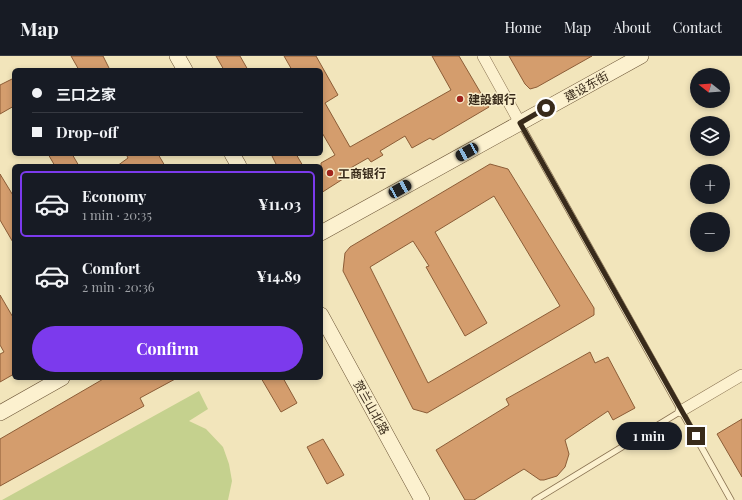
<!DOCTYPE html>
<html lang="en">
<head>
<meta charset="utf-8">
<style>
  body { margin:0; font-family:"Playfair Display","Noto Sans SC",serif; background:#242831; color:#f1f3f6; height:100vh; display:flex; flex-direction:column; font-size:15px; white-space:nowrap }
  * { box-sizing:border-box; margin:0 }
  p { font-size:13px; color:#9ea1a6 }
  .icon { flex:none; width:22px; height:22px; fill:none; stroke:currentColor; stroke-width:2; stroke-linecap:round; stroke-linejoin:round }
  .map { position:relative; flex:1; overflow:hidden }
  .drawer { position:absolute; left:12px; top:108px; width:311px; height:216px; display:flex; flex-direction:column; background:#171b24; border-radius:6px; box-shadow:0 2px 6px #0003 }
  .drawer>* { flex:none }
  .top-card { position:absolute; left:12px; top:12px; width:311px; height:88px; border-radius:6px; box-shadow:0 2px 6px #0003; display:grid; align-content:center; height:88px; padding:0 20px; background:#171b24 }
  .needle { width:26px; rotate:287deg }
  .tools { position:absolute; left:690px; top:12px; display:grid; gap:8px }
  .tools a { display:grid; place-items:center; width:40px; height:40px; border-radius:50%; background:#171b24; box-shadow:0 2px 6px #0003; font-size:20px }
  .end { position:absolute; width:18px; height:18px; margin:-9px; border:5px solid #382a1a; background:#fff; box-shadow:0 0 0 2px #fff }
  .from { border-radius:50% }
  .bubble { position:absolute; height:28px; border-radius:14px; background:#171b24; box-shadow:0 2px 6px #0003; font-size:13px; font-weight:700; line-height:28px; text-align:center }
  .car { position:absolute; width:12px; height:24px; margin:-12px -6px; border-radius:5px; box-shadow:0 0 3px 1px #0007; background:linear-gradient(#222 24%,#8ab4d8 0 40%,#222 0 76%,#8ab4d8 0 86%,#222 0) }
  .top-card b { display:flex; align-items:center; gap:14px; height:38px; font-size:15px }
  .top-card b+b { border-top:1px solid #363941 }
  .top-card i { width:10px; height:10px; background:#f1f3f6 }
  ul { padding:7px 0 0; list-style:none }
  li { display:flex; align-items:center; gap:12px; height:66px; margin:0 8px 6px; padding:0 12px; border:2px solid transparent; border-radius:6px }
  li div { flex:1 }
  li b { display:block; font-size:15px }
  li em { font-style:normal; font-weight:700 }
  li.active { border-color:#7c3aed }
  li>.icon { width:36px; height:36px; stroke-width:1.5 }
  .primary-button { display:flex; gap:8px; margin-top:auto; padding:8px 20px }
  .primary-button a { flex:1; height:46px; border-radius:24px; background:#7c3aed; color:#fff; font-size:16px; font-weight:700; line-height:46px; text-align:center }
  header { display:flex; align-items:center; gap:24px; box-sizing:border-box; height:56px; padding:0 20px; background:#171b24; border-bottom:1px solid #363941 }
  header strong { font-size:19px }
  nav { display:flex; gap:22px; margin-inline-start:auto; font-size:14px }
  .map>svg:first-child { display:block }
  .green { fill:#c5d18e }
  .building { fill:#d49d6d; stroke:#8c5d37; fill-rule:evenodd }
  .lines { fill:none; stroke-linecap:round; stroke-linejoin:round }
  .service-casing { stroke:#8b7453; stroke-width:7 }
  .minor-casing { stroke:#8b7453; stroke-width:12 }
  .secondary-casing { stroke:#6c5537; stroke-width:16 }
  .service { stroke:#fcf1cf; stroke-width:5.5 }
  .minor { stroke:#fcf1cf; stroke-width:11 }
  .secondary { stroke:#fcf1cf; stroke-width:15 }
  .route { stroke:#382a1a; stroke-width:5 }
  .poi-dot { fill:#a0241d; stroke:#f9eecb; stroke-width:1.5 }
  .labels { text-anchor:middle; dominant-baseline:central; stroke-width:3; stroke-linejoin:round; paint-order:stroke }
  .street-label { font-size:12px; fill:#382a1a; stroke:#f9eecb }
  .poi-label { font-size:12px; font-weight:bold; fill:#382a1a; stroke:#f9eecb; text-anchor:start }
</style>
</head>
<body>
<header>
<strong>Map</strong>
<nav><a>Home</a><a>Map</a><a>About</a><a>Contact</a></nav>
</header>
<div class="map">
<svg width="742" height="444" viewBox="0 0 742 444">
  <rect width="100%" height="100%" fill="#f2e5bb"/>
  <polygon class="green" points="199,335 208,353 189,365 206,373 223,391 229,408 232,425 228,444 2,444"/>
  <g class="building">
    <polygon points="71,0 103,0 110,14 79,14"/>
    <polygon points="216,0 240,0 248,14 224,14"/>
    <polygon points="284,0 316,0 338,39 325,47 350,91 451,34 432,0 459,0 489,51 433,84 430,82 412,92 405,80 380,95 383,99 371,106 368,102 340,118 343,123 321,137 321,107 335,99 321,75 321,14 292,14"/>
    <polygon points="509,0 592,0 537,31 530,33 525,28"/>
    <polygon points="14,22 14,50 0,58 0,29"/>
    <polygon points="48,98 72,98 79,110 55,110"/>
    <polygon points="126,98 158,98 165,110 117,110 128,102"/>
    <polygon points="271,98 296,98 303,110 277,110"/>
    <path d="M490,108l18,5 86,139v7l-167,98 -14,-4 -70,-138 2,-18 5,-6zM494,140l66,110 -132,77 -58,-116 43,-26 16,25 -3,1 39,69 22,-13 -52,-91z"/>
    <polygon points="0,118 14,141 14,188 0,164"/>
    <polygon points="0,239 14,263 14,318 0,326 0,298 4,296 0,289"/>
    <polygon points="590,296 595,307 608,301 635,352 613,364 608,355 565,384 569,398 565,411 557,420 544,424 540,424 524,413 474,444 465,444 436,394 509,349 506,343"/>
    <polygon points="105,322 177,322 140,342 144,350 0,430 0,383"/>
    <polygon points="261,322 283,322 297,347 281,356"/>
    <polygon points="742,363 742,421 717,378"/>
    <polygon points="323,383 344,419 327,428 307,391"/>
  </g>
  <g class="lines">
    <g class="service-casing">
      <g id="service">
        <polyline points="520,67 731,444"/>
        <polyline points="535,444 681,355"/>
      </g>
    </g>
    <g class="minor-casing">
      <g id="minor">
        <polyline points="483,0 520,67"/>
        <polyline points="681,355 742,319"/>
      </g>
    </g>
    <g class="secondary-casing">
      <g id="secondary">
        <polyline points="177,0 185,14"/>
        <polyline points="232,98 239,110"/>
        <polyline points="321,177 641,0"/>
        <polyline points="321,259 422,444"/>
        <polyline points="0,357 62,322"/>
      </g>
    </g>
    <use href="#service" class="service"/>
    <use href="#minor" class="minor"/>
    <use href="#secondary" class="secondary"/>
  </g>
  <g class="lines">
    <polyline class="route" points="546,52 520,67 696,380"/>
  </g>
  <g class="poi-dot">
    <circle cx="460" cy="43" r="4"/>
    <circle cx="330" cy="117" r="4"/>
  </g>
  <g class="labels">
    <g class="street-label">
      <text transform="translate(586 30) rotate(-29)">建设东街</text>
      <text transform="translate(372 351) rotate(61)">贺兰山北路</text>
    </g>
    <g class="poi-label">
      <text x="468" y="43">建設銀行</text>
      <text x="338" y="117">工商银行</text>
    </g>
  </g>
</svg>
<div class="tools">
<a><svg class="needle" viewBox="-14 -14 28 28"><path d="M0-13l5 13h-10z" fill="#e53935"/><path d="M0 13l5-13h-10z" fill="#9ea1a6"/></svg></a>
<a><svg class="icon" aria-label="layers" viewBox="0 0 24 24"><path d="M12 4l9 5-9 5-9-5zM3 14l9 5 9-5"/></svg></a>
<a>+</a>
<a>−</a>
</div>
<i class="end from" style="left:546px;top:52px"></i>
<i class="end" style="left:696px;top:380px"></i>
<div class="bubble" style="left:616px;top:366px;width:66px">1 min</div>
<i class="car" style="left:467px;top:96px;rotate:241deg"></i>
<i class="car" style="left:400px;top:133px;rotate:61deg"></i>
<div class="top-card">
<b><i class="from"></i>三口之家</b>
<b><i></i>Drop-off</b>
</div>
<section class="drawer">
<ul>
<li class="active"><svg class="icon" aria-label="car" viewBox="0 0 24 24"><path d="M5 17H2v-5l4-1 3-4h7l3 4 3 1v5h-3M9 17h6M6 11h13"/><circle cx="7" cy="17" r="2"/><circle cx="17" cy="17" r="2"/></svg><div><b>Economy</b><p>1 min · 20:35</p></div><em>¥11.03</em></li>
<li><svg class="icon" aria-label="car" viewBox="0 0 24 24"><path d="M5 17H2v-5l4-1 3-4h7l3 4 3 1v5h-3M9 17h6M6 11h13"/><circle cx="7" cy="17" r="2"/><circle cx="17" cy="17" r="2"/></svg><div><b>Comfort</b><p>2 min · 20:36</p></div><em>¥14.89</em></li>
</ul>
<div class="primary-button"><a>Confirm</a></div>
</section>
</div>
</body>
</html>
